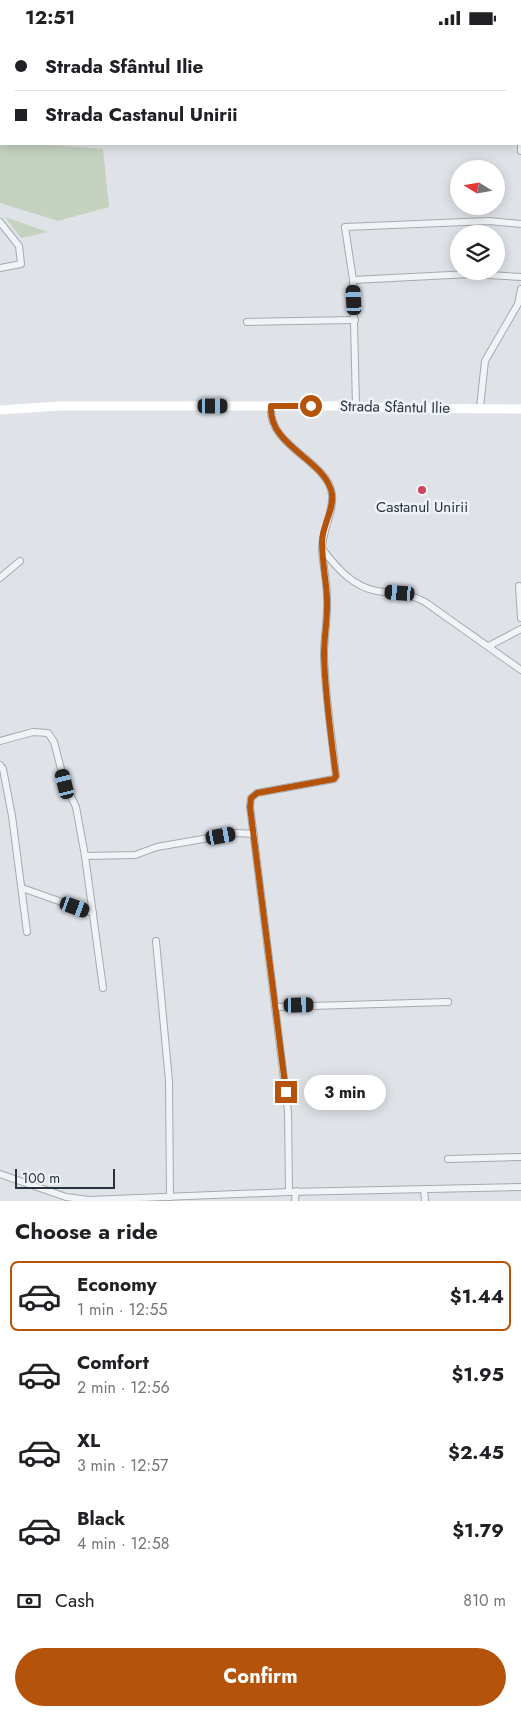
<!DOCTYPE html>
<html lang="en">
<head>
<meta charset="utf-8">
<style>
  body { margin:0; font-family:Jost,sans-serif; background:#f6f6f6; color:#202124; height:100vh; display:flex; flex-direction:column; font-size:19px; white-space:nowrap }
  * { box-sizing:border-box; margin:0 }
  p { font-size:16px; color:#757577 }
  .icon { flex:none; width:28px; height:28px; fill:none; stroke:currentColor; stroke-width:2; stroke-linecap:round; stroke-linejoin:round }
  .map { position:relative; height:1166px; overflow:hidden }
  .panel { display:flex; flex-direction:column; background:#fff; flex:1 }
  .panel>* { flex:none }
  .hud { position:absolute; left:0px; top:0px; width:521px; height:110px; box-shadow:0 2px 12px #0003; display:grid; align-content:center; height:110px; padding:0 15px; background:#fff }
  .needle { width:32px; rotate:281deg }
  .fabs { position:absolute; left:450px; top:125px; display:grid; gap:10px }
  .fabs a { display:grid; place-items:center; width:55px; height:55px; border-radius:50%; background:#fff; box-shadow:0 2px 12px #0003; font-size:25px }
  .scale { position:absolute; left:15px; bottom:12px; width:100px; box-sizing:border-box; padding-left:5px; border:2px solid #28313e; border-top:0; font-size:14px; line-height:18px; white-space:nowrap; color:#28313e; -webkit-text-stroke:4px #eef1f5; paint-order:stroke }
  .end { position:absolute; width:22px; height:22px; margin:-11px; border:6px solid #b45309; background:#fff; box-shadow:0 0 0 2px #fff }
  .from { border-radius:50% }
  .bubble { position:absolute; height:35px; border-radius:18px; background:#fff; box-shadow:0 2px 12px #0003; font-size:16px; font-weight:700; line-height:35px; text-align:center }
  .car { position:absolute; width:15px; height:30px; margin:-15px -8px; border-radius:6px; box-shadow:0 0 4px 1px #0007; background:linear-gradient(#222 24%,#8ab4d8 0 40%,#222 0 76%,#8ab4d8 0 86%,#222 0) }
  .hud b { display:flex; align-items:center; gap:18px; height:48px; font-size:19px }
  .hud b+b { border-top:1px solid #e0e0e0 }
  .hud i { width:12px; height:12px; background:#202124 }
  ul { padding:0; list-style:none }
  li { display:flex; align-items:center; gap:15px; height:70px; margin:0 10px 8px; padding:0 5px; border:2px solid transparent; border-radius:8px }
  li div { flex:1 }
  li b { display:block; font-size:19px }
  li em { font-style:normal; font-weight:700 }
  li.on { border-color:#b45309 }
  li>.icon { width:45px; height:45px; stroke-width:1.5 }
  h2 { padding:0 15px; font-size:22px; line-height:60px }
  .pay { display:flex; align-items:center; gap:12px; height:55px; padding:0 15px; font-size:19px }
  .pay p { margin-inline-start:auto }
  .cta { display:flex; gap:10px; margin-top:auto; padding:10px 15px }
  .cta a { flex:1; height:58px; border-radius:30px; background:#b45309; color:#fff; font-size:20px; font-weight:700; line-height:58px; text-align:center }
  .status { display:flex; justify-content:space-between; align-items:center; height:35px; padding:0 25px; background:#fff; direction:ltr }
  .status svg { height:14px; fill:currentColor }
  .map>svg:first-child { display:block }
  .green { fill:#c5d2c0 }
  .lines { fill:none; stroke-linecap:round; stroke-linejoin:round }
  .street-casing { stroke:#a4aab2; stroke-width:8 }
  .street { stroke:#f2f3f6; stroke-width:6 }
  .secondary { stroke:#fff; stroke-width:9 }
  .route { stroke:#b45309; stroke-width:6 }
  .poi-dot { fill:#ca475b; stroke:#eef1f5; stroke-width:2 }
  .labels { text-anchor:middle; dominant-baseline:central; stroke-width:5; stroke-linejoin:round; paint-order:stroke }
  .street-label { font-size:15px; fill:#28313e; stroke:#eef1f5 }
  .poi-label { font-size:15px; fill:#28313e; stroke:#eef1f5 }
</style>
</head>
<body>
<div class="status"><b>12:51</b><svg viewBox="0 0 49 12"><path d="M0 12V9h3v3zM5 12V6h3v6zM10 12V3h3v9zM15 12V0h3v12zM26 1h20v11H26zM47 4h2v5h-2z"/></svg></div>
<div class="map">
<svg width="521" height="1166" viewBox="0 0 521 1166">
  <rect width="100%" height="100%" fill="#dfe3e8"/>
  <g class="green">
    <polygon points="0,0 91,0 91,1 1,1 1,37"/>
    <polygon points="0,106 1,109 37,109 103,114 109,172 58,186 0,168"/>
    <polygon points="5,182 48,197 21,203"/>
  </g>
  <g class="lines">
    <g class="street-casing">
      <g id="street">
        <polyline points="521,110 521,116"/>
        <polyline points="0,187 19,211 21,229 0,233"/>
        <polyline points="353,245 470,239 521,242"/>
        <polyline points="247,287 355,285"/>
        <path d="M271,371c-4,40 56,54 61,88 2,18 -10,37 -10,55 1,17 5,33 5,49 1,19 -3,38 -3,57 1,41 8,81 12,121l-2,3 -77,14 -6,5 -1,8 38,305 1,81"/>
        <polyline points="356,371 353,245 345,192 489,186 521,189"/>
        <polyline points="480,372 485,326 518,269 521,254"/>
        <path d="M323,515c14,18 30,37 54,41 18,3 32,2 48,11l96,68"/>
        <polyline points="0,543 20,526"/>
        <polyline points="519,551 521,583"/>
        <polyline points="489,611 521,594"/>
        <polyline points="0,706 33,697 48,698 54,707 65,749 76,772 85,821 103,953"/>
        <polyline points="0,730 3,734 12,781 27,897"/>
        <polyline points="85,821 135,820 157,812 237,798 254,799"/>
        <polyline points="22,853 93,878"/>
        <polyline points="156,906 169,1046 170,1162"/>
        <polyline points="276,972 448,967"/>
        <polyline points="448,1124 521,1122"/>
        <polyline points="0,1139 66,1162 89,1165 289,1157 521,1152"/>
        <polyline points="424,1154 425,1166"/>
        <polyline points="295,1166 296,1156"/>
      </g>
    </g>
    <use href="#street" class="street"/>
    <polyline class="secondary" points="0,375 59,371 356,371 392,373 521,374"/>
  </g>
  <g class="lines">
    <path class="route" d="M286,1057l-36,-285 1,-9 6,-5 77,-14 2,-3c-5,-40 -11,-80 -12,-121 0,-19 4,-38 3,-57 -1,-19 -5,-37 -5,-56 0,-16 12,-32 10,-48 -6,-35 -64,-47 -61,-88h40"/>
  </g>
  <circle class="poi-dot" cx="422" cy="455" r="5"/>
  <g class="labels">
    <g class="street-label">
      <text transform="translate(395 372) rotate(1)">Strada Sfântul Ilie</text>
    </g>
    <g class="poi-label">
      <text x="422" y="472">Castanul Unirii</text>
    </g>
  </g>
</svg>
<div class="fabs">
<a><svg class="needle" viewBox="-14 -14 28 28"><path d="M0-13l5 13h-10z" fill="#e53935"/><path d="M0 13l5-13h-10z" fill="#757577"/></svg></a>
<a><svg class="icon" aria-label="layers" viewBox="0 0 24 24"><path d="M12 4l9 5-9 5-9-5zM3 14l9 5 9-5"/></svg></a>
</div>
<div class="scale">100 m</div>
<i class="end from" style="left:311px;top:371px"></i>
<i class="end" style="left:286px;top:1057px"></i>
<div class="bubble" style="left:304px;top:1040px;width:82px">3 min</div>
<i class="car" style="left:354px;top:265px;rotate:357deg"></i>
<i class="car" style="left:213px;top:371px;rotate:90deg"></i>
<i class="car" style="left:400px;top:558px;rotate:274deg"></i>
<i class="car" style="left:65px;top:749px;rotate:346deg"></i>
<i class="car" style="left:221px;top:801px;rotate:80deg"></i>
<i class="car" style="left:75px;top:872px;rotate:110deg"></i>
<i class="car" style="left:299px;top:970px;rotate:89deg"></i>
<div class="hud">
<b><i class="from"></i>Strada Sfântul Ilie</b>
<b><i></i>Strada Castanul Unirii</b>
</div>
</div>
<section class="panel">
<h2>Choose a ride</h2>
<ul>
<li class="on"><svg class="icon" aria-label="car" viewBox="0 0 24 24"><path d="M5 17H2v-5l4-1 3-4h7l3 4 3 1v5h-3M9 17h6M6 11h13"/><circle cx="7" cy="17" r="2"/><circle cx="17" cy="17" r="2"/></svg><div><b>Economy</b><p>1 min · 12:55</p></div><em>$1.44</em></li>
<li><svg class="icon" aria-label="car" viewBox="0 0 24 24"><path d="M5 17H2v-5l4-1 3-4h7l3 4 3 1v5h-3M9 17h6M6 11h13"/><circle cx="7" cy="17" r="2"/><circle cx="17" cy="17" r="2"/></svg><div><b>Comfort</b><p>2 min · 12:56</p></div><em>$1.95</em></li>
<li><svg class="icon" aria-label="car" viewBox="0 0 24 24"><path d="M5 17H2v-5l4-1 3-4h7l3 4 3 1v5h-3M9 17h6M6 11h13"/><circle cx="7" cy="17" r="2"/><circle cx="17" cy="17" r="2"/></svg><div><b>XL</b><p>3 min · 12:57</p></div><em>$2.45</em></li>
<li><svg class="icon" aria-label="car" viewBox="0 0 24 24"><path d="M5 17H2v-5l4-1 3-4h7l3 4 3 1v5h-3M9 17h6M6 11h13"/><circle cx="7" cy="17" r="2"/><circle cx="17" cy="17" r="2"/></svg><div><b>Black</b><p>4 min · 12:58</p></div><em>$1.79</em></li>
</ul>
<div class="pay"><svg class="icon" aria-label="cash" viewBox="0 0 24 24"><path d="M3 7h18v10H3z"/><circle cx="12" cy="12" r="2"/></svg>Cash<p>810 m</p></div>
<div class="cta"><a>Confirm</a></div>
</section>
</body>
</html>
